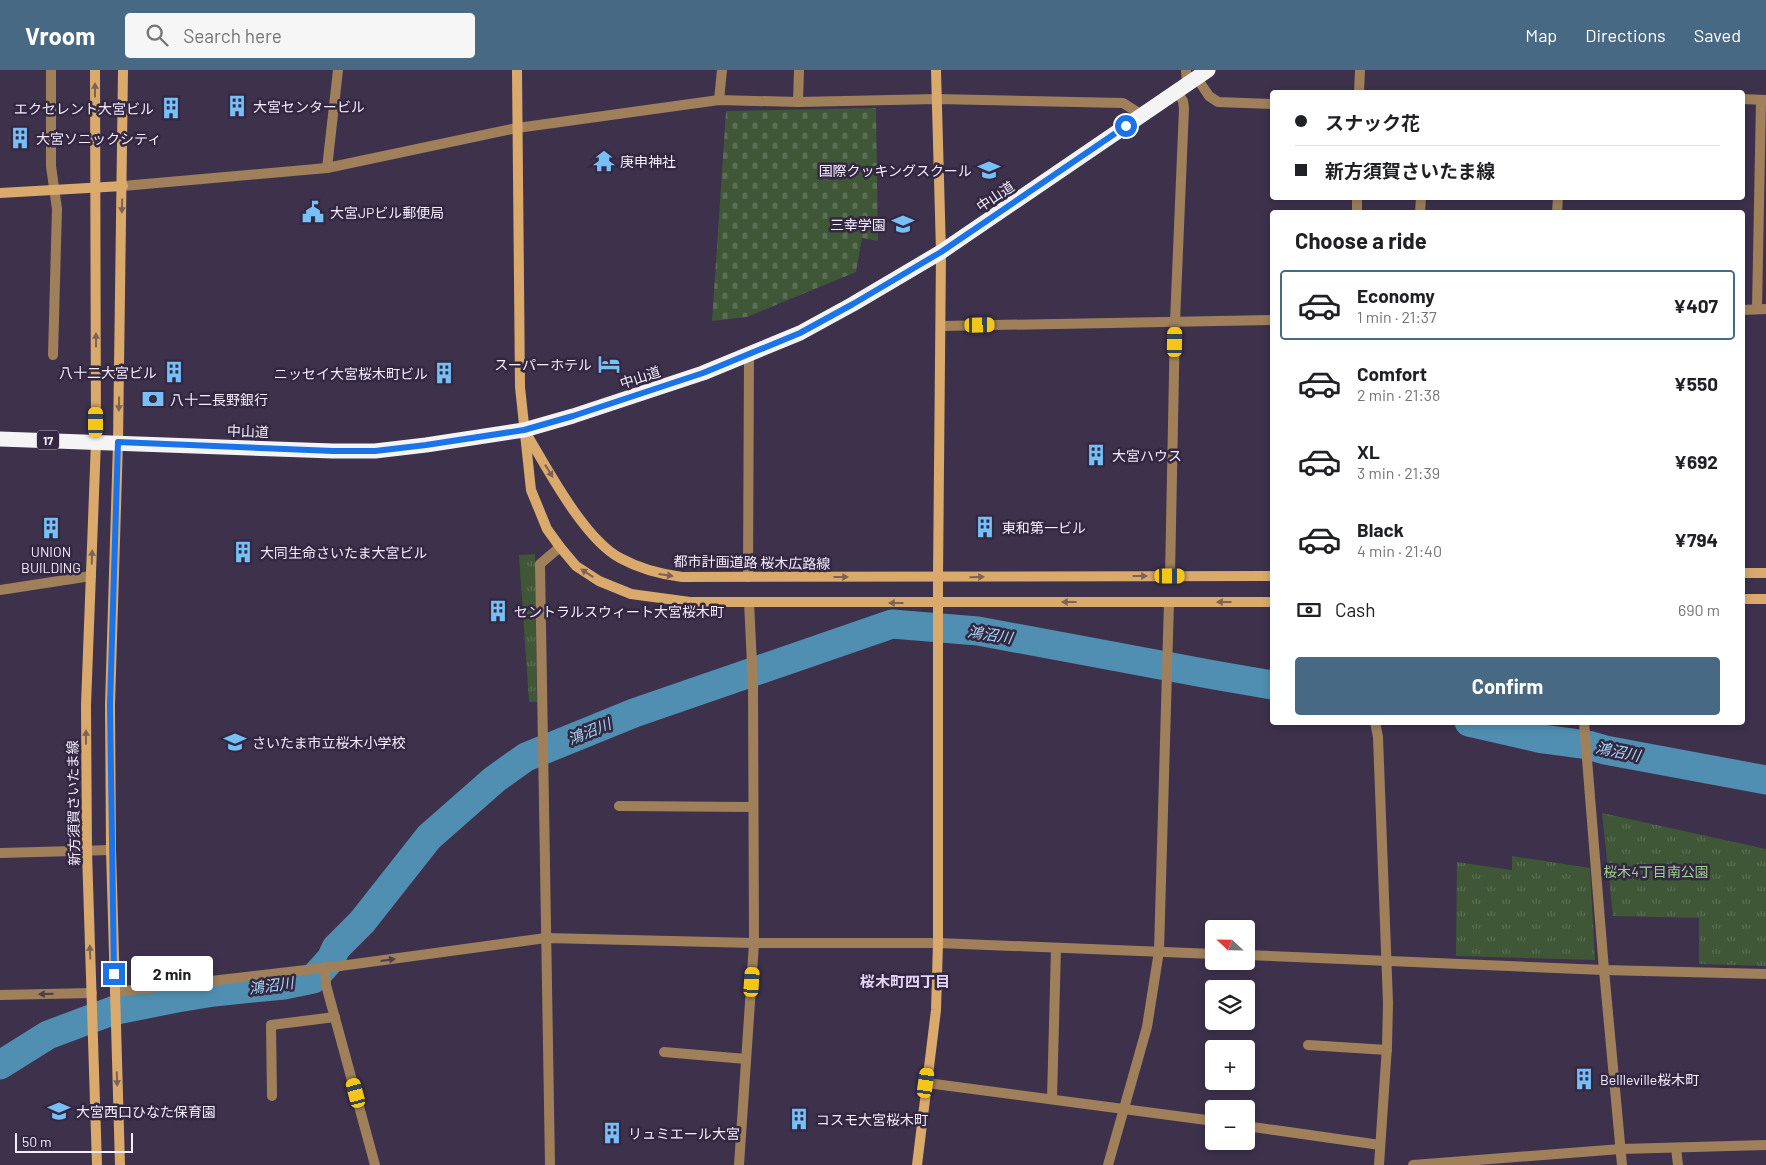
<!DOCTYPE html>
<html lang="en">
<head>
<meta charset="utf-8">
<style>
  body { margin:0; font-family:Barlow,"Noto Sans JP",sans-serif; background:#f6f6f6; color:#202124; height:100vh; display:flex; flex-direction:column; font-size:19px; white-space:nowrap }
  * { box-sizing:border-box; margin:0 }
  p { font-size:16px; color:#757577 }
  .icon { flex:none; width:28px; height:28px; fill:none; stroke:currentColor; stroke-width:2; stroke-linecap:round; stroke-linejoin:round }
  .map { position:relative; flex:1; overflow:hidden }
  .drawer { position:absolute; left:1270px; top:140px; width:475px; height:515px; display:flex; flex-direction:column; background:#fff; border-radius:5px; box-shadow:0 2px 8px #0003 }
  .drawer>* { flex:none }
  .hud { position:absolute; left:1270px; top:20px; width:475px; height:110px; border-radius:5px; box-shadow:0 2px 8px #0003; display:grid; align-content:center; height:110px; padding:0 25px; background:#fff }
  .needle { width:32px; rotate:292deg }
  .tools { position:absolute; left:1205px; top:850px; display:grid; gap:10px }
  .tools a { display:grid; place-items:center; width:50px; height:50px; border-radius:5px; background:#fff; box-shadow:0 2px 8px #0003; font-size:25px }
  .scale { position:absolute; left:15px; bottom:12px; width:118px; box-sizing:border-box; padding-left:5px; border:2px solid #f4edfe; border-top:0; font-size:14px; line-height:18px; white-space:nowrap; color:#f4edfe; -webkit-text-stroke:4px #332741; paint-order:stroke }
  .end { position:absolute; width:22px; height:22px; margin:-11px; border:6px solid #1a73e8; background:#fff; box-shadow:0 0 0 2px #fff }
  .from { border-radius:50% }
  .bubble { position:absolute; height:35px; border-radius:5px; background:#fff; box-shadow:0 2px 8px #0003; font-size:16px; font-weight:700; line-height:35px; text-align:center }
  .car { position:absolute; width:15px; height:30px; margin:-15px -8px; border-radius:6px; box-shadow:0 0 4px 1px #0007; background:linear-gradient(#f5c518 24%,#345 0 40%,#f5c518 0 76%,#345 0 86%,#f5c518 0) }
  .hud b { display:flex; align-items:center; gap:18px; height:48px; font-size:19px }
  .hud b+b { border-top:1px solid #e0e0e0 }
  .hud i { width:12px; height:12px; background:#202124 }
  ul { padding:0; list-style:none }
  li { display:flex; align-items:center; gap:15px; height:70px; margin:0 10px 8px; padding:0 15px; border:2px solid transparent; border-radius:5px }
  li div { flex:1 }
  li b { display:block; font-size:19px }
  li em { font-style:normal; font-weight:700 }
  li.active { border-color:#476983 }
  li>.icon { width:45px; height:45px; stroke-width:1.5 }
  h2 { padding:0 25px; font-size:22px; line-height:60px }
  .pay { display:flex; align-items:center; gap:12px; height:55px; padding:0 25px; font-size:19px }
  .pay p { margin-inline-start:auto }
  .primary-button { display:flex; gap:10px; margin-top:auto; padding:10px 25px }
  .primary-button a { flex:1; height:58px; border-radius:5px; background:#476983; color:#fff; font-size:20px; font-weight:700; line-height:58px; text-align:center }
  header { display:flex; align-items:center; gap:30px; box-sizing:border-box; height:70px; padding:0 25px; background:#476983; color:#fff }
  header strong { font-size:24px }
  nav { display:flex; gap:28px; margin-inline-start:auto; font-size:18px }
  .search { width:350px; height:45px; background:#f6f6f6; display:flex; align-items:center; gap:12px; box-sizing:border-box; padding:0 18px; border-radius:5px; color:#757577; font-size:19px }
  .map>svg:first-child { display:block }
  .cemetery { fill:url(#cemetery-stones) }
  .park { fill:url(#park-tufts) }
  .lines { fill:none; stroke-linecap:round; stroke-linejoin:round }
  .river { stroke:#508fb1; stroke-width:29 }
  .street { stroke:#9f805b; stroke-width:10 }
  .secondary { stroke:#daa96c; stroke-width:10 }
  .highway { stroke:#f4f4f4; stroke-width:15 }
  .oneway { fill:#7e6254 }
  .oneway2 { fill:#4e3d48 }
  .route { stroke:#1a73e8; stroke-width:6 }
  .labels { text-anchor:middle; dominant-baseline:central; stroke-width:5; stroke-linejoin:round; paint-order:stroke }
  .shield { fill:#332741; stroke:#bab2c5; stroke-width:1 }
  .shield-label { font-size:12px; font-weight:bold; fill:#f4edfe }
  .poi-label { font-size:14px; fill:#f4edfe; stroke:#332741; text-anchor:start }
  .street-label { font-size:14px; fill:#f4edfe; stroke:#332741 }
  .park-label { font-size:14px; fill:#9ed38a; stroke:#332741 }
  .water-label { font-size:15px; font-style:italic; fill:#a6daf8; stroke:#332741 }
  .neighbourhood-label { font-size:15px; font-weight:bold; fill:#e3d4f6; stroke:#332741 }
</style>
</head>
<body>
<header>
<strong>Vroom</strong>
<div class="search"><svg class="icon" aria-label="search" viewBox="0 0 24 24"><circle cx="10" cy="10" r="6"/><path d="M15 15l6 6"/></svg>Search here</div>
<nav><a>Map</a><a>Directions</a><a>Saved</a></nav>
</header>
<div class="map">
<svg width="1766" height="1095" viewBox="0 0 1766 1095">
  <defs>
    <pattern id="cemetery-stones" width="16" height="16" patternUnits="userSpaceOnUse" patternTransform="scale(1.25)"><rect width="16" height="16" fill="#3f5637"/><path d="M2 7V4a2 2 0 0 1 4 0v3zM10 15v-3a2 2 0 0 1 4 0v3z" fill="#5b6f55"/></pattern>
    <pattern id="park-tufts" width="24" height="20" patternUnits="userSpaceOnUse" patternTransform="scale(1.25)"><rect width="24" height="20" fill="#3f5637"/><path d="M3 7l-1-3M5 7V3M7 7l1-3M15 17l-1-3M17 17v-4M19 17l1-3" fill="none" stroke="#5b6f55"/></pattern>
  </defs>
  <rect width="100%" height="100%" fill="#3d314c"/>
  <polygon class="cemetery" points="876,38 878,171 862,168 856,202 747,247 712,251 726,41"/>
  <g class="park">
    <polygon points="535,484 537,632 529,632 519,485"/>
    <polygon points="1602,743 1766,779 1766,896 1699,894 1699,848 1613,846"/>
    <polygon points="1512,786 1590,798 1595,890 1456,886 1457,792 1512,800"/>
  </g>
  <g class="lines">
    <g class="river">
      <polyline points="1469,652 1543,669 1588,675 1605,680 1766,710"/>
      <polyline points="0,995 48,965 112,941 177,928 214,922 284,915 313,909 331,889 336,878 362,852 429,767 495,709 526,687 634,643 892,554 978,561 1214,605 1272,615"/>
    </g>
    <g class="street">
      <polyline points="51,0 51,96 57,139 53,285"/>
      <polyline points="1186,0 1187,14"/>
      <polyline points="1197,8 1209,26 1218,32 1272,34"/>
      <polyline points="1359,22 1360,0"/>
      <polyline points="1742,29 1766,30"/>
      <polyline points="719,30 722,0"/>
      <polyline points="798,32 799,0"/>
      <polyline points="327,98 338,0"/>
      <polyline points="123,116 327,98 517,58 719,30 798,32 937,29 1123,33 1142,45"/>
      <polyline points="1357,142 1357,128"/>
      <polyline points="1420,142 1421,128"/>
      <polyline points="1557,142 1558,128"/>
      <polyline points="1757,239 1761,30"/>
      <polyline points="1742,240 1766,239"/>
      <polyline points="942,256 1272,250"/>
      <polyline points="1170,506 1175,252 1184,38 1183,31 1177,21"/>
      <polyline points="748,507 749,284"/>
      <polyline points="0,520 91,506"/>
      <polyline points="1375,652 1378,667 1388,933 1387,976 1379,1095"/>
      <polyline points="1584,652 1604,900 1622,1095"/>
      <polyline points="619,736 753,737"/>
      <polyline points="0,783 111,780"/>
      <polyline points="1246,885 1604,900 1766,904"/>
      <polyline points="325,897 326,915 375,1095"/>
      <polyline points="115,922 340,896 546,868 754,873 938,873 1214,884"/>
      <polyline points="0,925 92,923"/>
      <polyline points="1308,975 1387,980"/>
      <polyline points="664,982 746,989"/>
      <polyline points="927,1013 1214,1051"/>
      <polyline points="272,1026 271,955 335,947"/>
      <polyline points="1052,1029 1056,878"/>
      <polyline points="1246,1056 1380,1075"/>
      <polyline points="1676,1078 1678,1095"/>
      <polyline points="550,1095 540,494 560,477"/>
      <polyline points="739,1095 754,873 753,615 749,532"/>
      <polyline points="1108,1095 1147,957 1159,881 1169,532"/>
      <polyline points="1413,1095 1621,1079 1766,1075"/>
    </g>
    <g class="secondary">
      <polyline points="95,0 96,371 86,635 87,782 97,1095"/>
      <polyline points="517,0 520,317 531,420 547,459 560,477 576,496 599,511 631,524 690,532 1272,532"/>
      <polyline points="0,123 123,116"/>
      <path d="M526,363c21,35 58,106 94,125 20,11 39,16 62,19l590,-1"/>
      <polyline points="1742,503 1766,503"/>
      <polyline points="1742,529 1766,529"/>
      <polyline points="120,1095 111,780 110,635 118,372 123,0"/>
      <polyline points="917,1095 936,940 938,873 938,507 941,182 936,0"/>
    </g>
    <polyline class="highway" points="0,369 333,381 375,381 426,375 524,360 573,346 703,303 800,263 853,234 941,182 1208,0"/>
  </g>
  <defs><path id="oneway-solid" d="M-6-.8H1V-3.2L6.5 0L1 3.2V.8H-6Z" transform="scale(1.25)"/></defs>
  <g class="oneway">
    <use href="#oneway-solid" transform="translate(95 20) rotate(-90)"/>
    <use href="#oneway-solid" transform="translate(122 136) rotate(91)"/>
    <use href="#oneway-solid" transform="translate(96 270) rotate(-90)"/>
    <use href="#oneway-solid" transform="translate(119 334) rotate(91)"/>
    <use href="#oneway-solid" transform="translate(549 401) rotate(58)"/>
    <use href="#oneway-solid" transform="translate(92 487) rotate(-88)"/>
    <use href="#oneway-solid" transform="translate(587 503) rotate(-147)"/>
    <use href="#oneway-solid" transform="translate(666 505) rotate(8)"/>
    <use href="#oneway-solid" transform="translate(1140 506)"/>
    <use href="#oneway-solid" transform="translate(841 507)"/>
    <use href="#oneway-solid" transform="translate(977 507) rotate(-1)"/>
    <use href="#oneway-solid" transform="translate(1069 532) rotate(-180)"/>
    <use href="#oneway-solid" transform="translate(1224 532) rotate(180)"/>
    <use href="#oneway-solid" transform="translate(896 533) rotate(-180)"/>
    <use href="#oneway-solid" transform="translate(86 667) rotate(-90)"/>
    <use href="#oneway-solid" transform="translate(90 882) rotate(-92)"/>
    <use href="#oneway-solid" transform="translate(117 1009) rotate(88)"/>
  </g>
  <g class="oneway2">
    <use href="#oneway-solid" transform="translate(388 890) rotate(-8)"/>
    <use href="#oneway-solid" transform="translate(46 924) rotate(179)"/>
  </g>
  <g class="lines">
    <polyline class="route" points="114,904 110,635 118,372 333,381 375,381 426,375 524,360 573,346 703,303 800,263 853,234 941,182 1126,56"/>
  </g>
  <defs>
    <g id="building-bare" transform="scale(1.725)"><path d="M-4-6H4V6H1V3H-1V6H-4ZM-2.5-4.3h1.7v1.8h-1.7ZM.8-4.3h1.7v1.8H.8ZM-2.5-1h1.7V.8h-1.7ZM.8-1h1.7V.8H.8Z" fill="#76c0f7" stroke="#332741" stroke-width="2.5" paint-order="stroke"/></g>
    <g id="temple-bare" transform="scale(1.725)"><path d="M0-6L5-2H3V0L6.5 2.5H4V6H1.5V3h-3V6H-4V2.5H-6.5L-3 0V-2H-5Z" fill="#76c0f7" stroke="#332741" stroke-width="2.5" paint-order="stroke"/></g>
    <g id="university-bare" transform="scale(1.725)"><path d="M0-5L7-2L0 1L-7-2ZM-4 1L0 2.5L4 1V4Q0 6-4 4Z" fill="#76c0f7" stroke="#332741" stroke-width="2.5" paint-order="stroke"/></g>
    <g id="civic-bare" transform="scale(1.725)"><path d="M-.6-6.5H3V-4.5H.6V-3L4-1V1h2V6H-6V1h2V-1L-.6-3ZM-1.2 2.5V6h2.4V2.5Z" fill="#76c0f7" stroke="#332741" stroke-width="2.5" paint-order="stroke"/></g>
    <g id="hotel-bare" transform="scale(1.725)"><path d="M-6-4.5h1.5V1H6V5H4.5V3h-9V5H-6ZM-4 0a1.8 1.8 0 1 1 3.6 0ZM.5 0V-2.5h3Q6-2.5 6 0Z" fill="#76c0f7" stroke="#332741" stroke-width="2.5" paint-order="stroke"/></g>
    <g id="bank-bare" transform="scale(1.725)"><path d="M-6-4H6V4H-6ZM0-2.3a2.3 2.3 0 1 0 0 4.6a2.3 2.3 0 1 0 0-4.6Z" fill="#76c0f7" stroke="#332741" stroke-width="2.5" paint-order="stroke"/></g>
    <g id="school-bare" transform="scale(1.725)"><path d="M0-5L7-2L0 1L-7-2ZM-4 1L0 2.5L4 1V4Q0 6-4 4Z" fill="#76c0f7" stroke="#332741" stroke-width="2.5" paint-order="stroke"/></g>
  </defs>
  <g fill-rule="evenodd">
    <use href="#building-bare" x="237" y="36"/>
    <use href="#building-bare" x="171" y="38"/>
    <use href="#building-bare" x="20" y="68"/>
    <use href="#temple-bare" x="604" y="91"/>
    <use href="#university-bare" x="989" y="100"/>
    <use href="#civic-bare" x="313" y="142"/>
    <use href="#university-bare" x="903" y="154"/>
    <use href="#hotel-bare" x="609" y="294"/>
    <use href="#building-bare" x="174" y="302"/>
    <use href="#building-bare" x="444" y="303"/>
    <use href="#bank-bare" x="153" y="329"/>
    <use href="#building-bare" x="1096" y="385"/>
    <use href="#building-bare" x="985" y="457"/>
    <use href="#building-bare" x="51" y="458"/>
    <use href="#building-bare" x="243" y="482"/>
    <use href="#building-bare" x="498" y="541"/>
    <use href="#school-bare" x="235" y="672"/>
    <use href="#building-bare" x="1584" y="1009"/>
    <use href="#school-bare" x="59" y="1041"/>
    <use href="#building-bare" x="799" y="1049"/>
    <use href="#building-bare" x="612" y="1063"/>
  </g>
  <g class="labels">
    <rect class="shield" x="37" y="360.5" width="22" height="19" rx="4"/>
    <g class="shield-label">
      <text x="48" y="370">17</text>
    </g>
    <g class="poi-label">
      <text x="253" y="36">大宮センタービル</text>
      <text x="154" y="38" text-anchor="end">エクセレント大宮ビル</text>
      <text x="36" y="68">大宮ソニックシティ</text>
      <text x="620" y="91">庚申神社</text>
      <text x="972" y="100" text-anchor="end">国際クッキングスクール</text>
      <text x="330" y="142">大宮JPビル郵便局</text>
      <text x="886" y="154" text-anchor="end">三幸学園</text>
      <text x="592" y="294" text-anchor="end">スーパーホテル</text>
      <text x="157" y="302" text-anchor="end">八十二大宮ビル</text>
      <text x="428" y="303" text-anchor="end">ニッセイ大宮桜木町ビル</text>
      <text x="170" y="329">八十二長野銀行</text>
      <text x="1112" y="385">大宮ハウス</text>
      <text x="1002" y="457">東和第一ビル</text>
      <text x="51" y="481" text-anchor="middle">UNION<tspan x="51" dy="16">BUILDING</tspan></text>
      <text x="260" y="482">大同生命さいたま大宮ビル</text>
      <text x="514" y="541">セントラルスウィート大宮桜木町</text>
      <text x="252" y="672">さいたま市立桜木小学校</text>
      <text x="1600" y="1009">Bellleville桜木町</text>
      <text x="76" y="1041">大宮西口ひなた保育園</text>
      <text x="816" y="1049">コスモ大宮桜木町</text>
      <text x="628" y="1063">リュミエール大宮</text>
    </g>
    <g class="street-label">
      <text transform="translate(995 126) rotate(-34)">中山道</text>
      <text transform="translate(640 307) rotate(-18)">中山道</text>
      <text transform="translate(248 361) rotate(2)">中山道</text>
      <text transform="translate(752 492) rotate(1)">都市計画道路 桜木広路線</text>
      <text transform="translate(73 733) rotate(-91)">新方須賀さいたま線</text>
    </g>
    <g class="park-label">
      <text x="1656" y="801">桜木4丁目南公園</text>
    </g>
    <g class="water-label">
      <text transform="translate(990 564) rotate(9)">鴻沼川</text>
      <text transform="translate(589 661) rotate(-22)">鴻沼川</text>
      <text transform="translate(1618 681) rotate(11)">鴻沼川</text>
      <text transform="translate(271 915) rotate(-8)">鴻沼川</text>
    </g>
    <g class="neighbourhood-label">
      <text x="905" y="911">桜木町四丁目</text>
    </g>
  </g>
</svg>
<div class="tools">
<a><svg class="needle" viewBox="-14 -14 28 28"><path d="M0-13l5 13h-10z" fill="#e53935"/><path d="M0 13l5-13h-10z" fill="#757577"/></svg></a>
<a><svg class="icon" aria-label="layers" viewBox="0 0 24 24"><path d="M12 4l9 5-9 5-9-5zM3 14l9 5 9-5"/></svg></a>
<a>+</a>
<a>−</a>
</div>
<div class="scale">50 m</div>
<i class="end from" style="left:1126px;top:56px"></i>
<i class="end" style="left:114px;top:904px"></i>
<div class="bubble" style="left:131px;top:886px;width:82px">2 min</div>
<i class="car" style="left:980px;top:255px;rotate:89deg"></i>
<i class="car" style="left:1175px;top:272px;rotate:1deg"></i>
<i class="car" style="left:96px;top:352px;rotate:0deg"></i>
<i class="car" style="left:1170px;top:506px;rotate:90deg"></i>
<i class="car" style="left:752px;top:912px;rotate:4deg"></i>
<i class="car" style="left:926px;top:1013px;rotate:8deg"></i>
<i class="car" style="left:356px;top:1023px;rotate:345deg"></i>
<div class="hud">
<b><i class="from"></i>スナック花</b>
<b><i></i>新方須賀さいたま線</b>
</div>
<section class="drawer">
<h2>Choose a ride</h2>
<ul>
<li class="active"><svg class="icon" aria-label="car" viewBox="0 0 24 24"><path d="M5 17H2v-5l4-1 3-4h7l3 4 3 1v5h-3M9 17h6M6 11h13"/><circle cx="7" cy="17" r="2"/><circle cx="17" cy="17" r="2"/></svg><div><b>Economy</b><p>1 min · 21:37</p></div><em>¥407</em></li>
<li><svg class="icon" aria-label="car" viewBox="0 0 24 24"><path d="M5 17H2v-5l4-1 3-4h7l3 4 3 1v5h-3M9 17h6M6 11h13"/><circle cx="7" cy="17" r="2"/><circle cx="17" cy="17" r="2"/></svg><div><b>Comfort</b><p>2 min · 21:38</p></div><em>¥550</em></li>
<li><svg class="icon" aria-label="car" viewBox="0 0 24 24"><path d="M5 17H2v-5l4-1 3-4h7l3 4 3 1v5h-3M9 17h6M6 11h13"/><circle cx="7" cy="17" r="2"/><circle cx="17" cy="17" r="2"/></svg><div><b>XL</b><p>3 min · 21:39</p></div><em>¥692</em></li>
<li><svg class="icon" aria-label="car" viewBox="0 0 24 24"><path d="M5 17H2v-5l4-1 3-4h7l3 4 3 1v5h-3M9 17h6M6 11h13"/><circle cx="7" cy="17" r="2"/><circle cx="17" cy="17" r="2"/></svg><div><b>Black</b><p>4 min · 21:40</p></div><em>¥794</em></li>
</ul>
<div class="pay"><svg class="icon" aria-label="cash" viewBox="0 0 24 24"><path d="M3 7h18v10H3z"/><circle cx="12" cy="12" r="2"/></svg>Cash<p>690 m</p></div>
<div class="primary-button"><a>Confirm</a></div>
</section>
</div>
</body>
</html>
